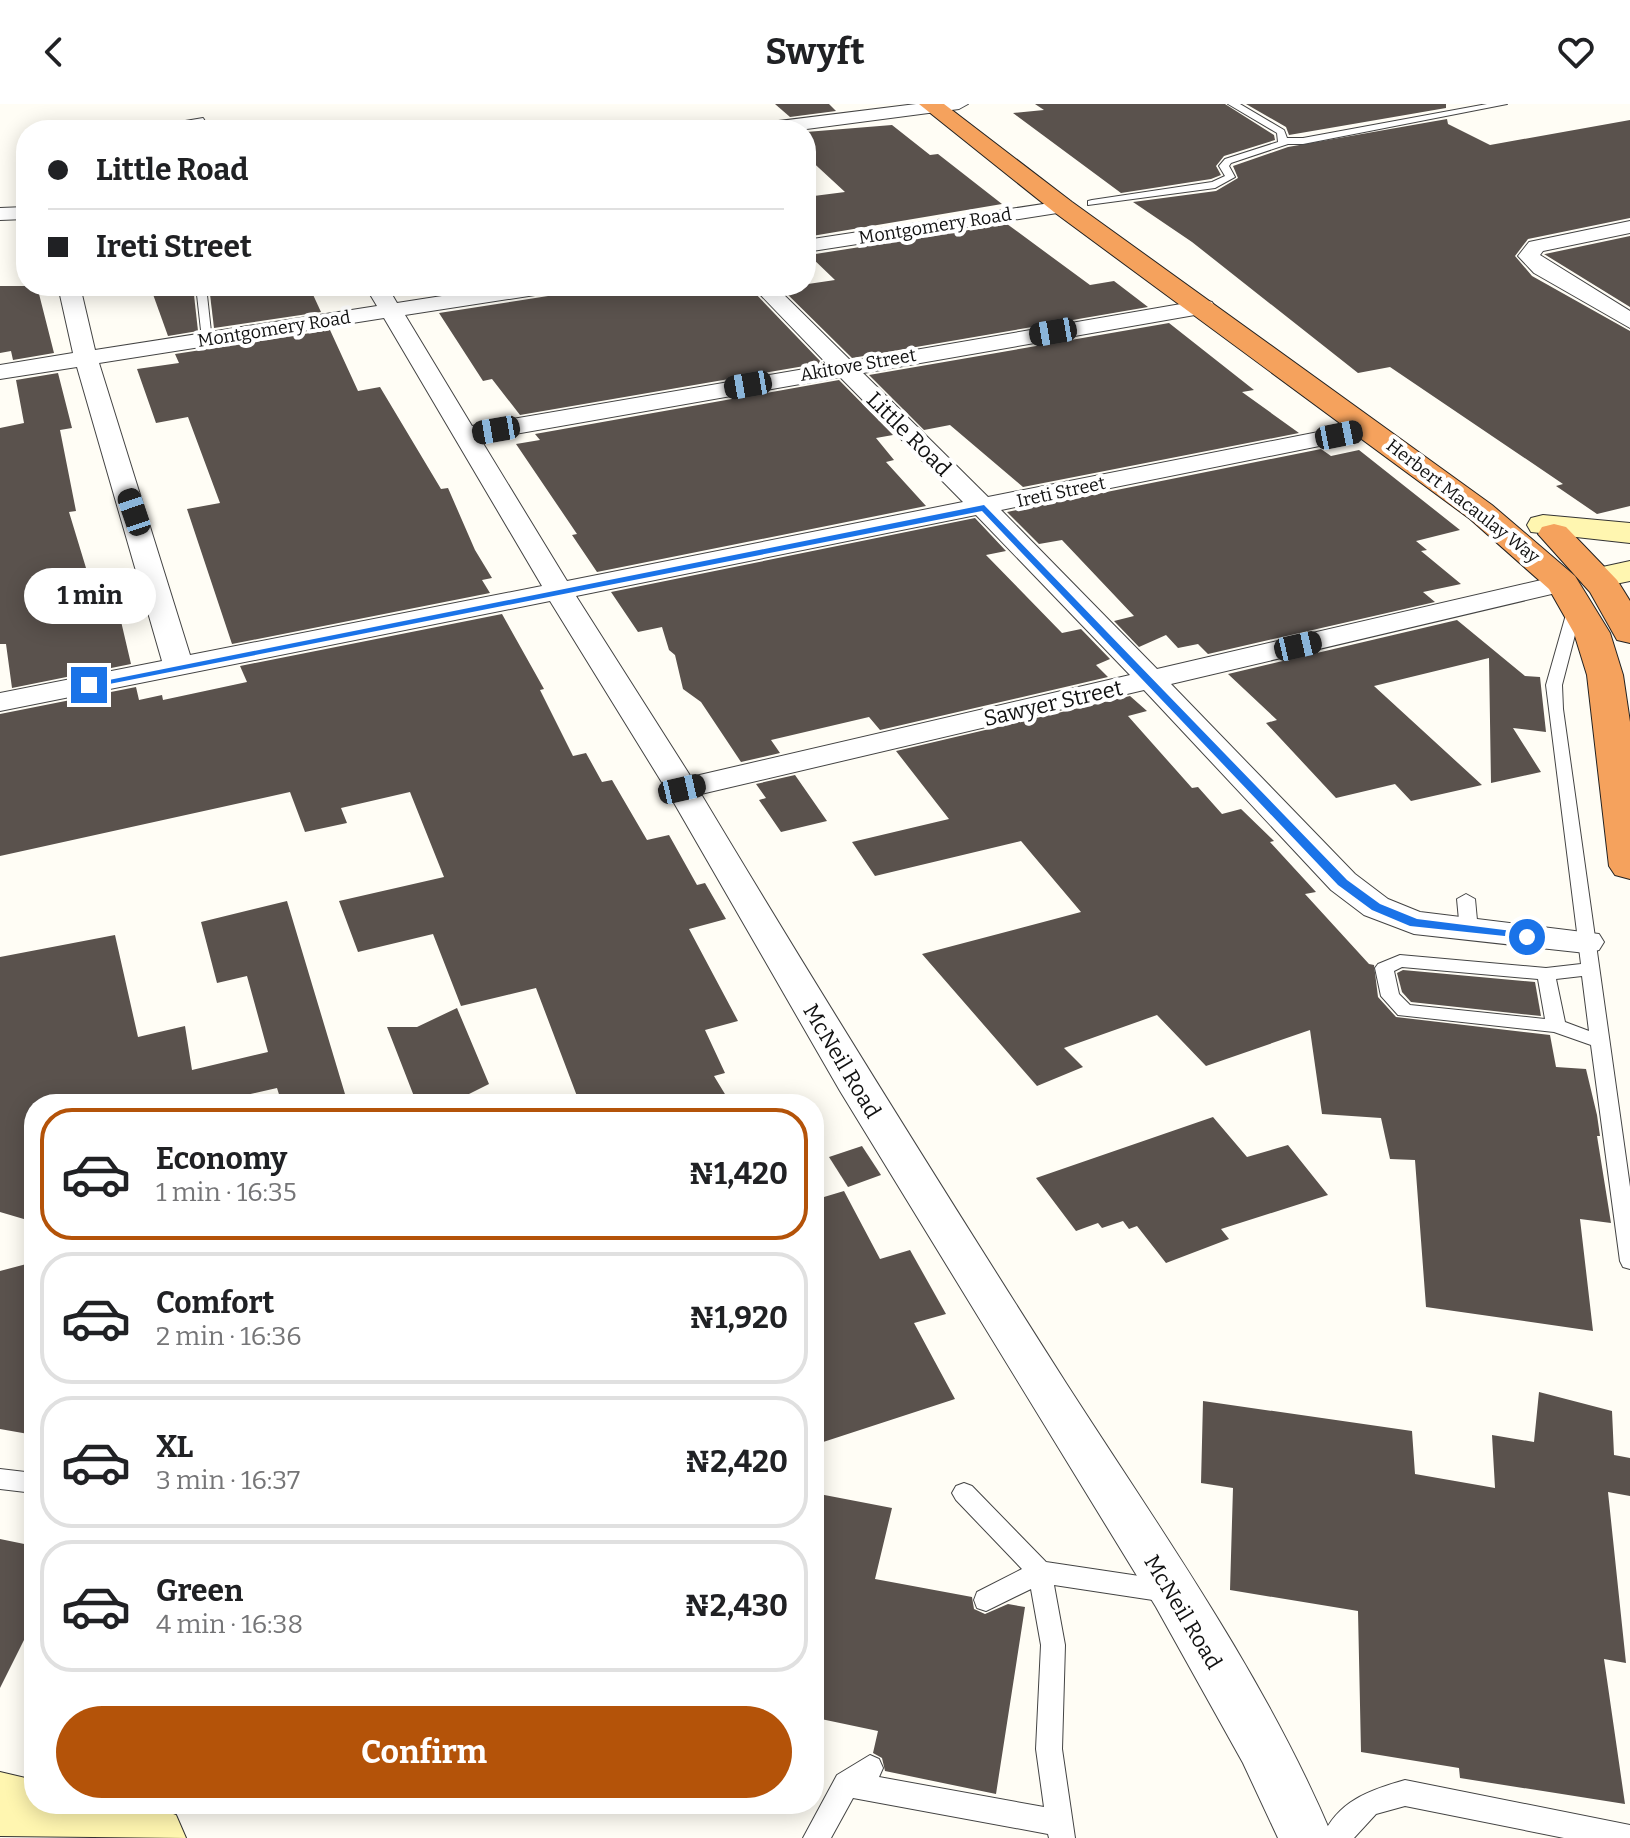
<!DOCTYPE html>
<html lang="en">
<head>
<meta charset="utf-8">
<style>
  body { margin:0; font-family:Bitter,serif; background:#f6f6f6; color:#202124; height:100vh; display:flex; flex-direction:column; font-size:30px; white-space:nowrap }
  * { box-sizing:border-box; margin:0 }
  p { font-size:26px; color:#757577 }
  .icon { flex:none; width:44px; height:44px; fill:none; stroke:currentColor; stroke-width:2; stroke-linecap:round; stroke-linejoin:round }
  .map { position:relative; flex:1; overflow:hidden }
  .sheet { position:absolute; left:24px; top:990px; width:800px; height:720px; display:flex; flex-direction:column; background:#fff; border-radius:32px; box-shadow:0 4px 20px #0003 }
  .sheet>* { flex:none }
  .guide { position:absolute; left:16px; top:16px; width:800px; height:176px; border-radius:32px; box-shadow:0 4px 20px #0003; display:grid; align-content:center; height:176px; padding:0 32px; background:#fff }
  .end { position:absolute; width:36px; height:36px; margin:-18px; border:10px solid #1a73e8; background:#fff; box-shadow:0 0 0 4px #fff }
  .from { border-radius:50% }
  .bubble { position:absolute; height:56px; border-radius:28px; background:#fff; box-shadow:0 4px 20px #0003; font-size:26px; font-weight:700; line-height:56px; text-align:center }
  .car { position:absolute; width:24px; height:48px; margin:-24px -12px; border-radius:10px; box-shadow:0 0 6px 2px #0007; background:linear-gradient(#222 24%,#8ab4d8 0 40%,#222 0 76%,#8ab4d8 0 86%,#222 0) }
  .guide b { display:flex; align-items:center; gap:28px; height:76px; font-size:30px }
  .guide b+b { border-top:2px solid #e0e0e0 }
  .guide i { width:20px; height:20px; background:#202124 }
  ul { padding:14px 0 0; list-style:none }
  li { display:flex; align-items:center; gap:24px; height:132px; margin:0 16px 12px; padding:0 16px; border:4px solid #e0e0e0; border-radius:32px }
  li div { flex:1 }
  li b { display:block; font-size:30px }
  li em { font-style:normal; font-weight:700 }
  li.selected { border-color:#b45309 }
  li>.icon { width:72px; height:72px; stroke-width:1.5 }
  .button { display:flex; gap:16px; margin-top:auto; padding:16px 32px }
  .button a { flex:1; height:92px; border-radius:48px; background:#b45309; color:#fff; font-size:32px; font-weight:700; line-height:92px; text-align:center }
  header { display:flex; justify-content:space-between; align-items:center; height:104px; padding:0 32px; background:#fff; font-size:36px; font-weight:700 }
  .map>svg:first-child { display:block }
  .building { fill:#5a524d }
  .lines { fill:none; stroke-linecap:round; stroke-linejoin:round }
  .lane-casing { stroke:#444; stroke-width:2 }
  .street-casing { stroke:#444; stroke-width:2 }
  .secondary-casing { stroke:#333; stroke-width:2 }
  .highway-casing { stroke:#222; stroke-width:2 }
  .lane { fill:#fff; fill-rule:evenodd }
  .street { fill:#fff; fill-rule:evenodd }
  .secondary { fill:#fff6b0; fill-rule:evenodd }
  .highway { fill:#f5a25d; fill-rule:evenodd }
  .route { fill:#1a73e8 }
  .labels { text-anchor:middle; dominant-baseline:central; stroke-width:8; stroke-linejoin:round; paint-order:stroke }
  .far-street-label { font-size:18px; fill:#111; stroke:#fff }
  .street-label { font-size:22px; fill:#111; stroke:#fff }
</style>
</head>
<body>
<header><svg class="icon" aria-label="back" viewBox="0 0 24 24"><path d="M15 5l-7 7 7 7"/></svg>Swyft<svg class="icon" aria-label="heart" viewBox="0 0 24 24"><path d="M12 20l-8-8c-3-5 5-10 8-4 3-6 11-1 8 4z"/></svg></header>
<div class="map">
<svg width="1630" height="1734" viewBox="0 0 1630 1734">
  <rect width="100%" height="100%" fill="#fffdf5"/>
  <g class="building">
    <polygon points="775,0 829,0 836,7 790,13"/>
    <polygon points="1035,0 1225,0 1274,31 1275,36 1224,52 1216,62 1221,71 1211,75 1121,89 1013,9 1044,6"/>
    <polygon points="1246,0 1446,0 1446,4 1289,31 1286,23"/>
    <polygon points="1447,15 1448,20 1490,41 1630,16 1630,114 1528,135 1515,152 1532,172 1630,227 1630,402 1597,410 1556,382 1563,380 1390,263 1358,269 1192,138 1133,98 1216,87 1238,74 1233,62 1288,43"/>
    <polygon points="892,21 930,51 938,50 1002,100 806,133 806,93 845,88 806,52 806,28"/>
    <polygon points="1007,120 1090,181 1114,177 1148,203 852,254 781,184 835,176 809,151"/>
    <polygon points="1630,132 1630,203 1544,150 1545,150"/>
    <polygon points="0,182 37,182 54,249 13,256 11,247 0,249"/>
    <polygon points="150,182 193,182 198,227 168,232"/>
    <polygon points="209,182 309,182 321,208 214,224"/>
    <polygon points="422,182 487,182 428,191"/>
    <polygon points="562,182 739,182 746,189 753,187 822,259 520,311 492,275 483,277 439,209 548,192"/>
    <polygon points="1169,219 1254,286 1242,288 1299,329 1023,383 950,321 924,326 869,271"/>
    <polygon points="330,226 358,287 380,283 441,385 448,384 475,446 492,474 482,476 490,489 232,540 187,405 220,399 188,313 156,319 137,265 179,259 175,250"/>
    <polygon points="58,269 72,324 60,326 76,407 69,408 93,487 113,483 131,560 12,584 6,540 0,540 0,324 24,319 16,276"/>
    <polygon points="839,276 893,331 876,334 894,356 886,358 926,402 597,468 572,431 577,430 516,340 540,336 535,330"/>
    <polygon points="1321,345 1331,352 1359,346 1460,426 1416,437 1427,446 1421,447 1461,480 1423,488 1435,498 1208,550 1198,540 1178,544 1166,531 1139,543 1114,517 1134,512 1062,436 1039,440 1007,408"/>
    <polygon points="975,414 1006,447 986,451 1062,529 1081,525 1110,555 1096,561 1108,573 880,626 869,613 771,636 780,649 741,658 701,598 683,585 675,551 669,546 662,523 638,528 611,488"/>
    <polygon points="502,510 544,585 540,586 573,652 586,649 602,678 612,676 647,736 669,731 697,781 705,779 726,815 689,825 738,917 705,926 725,969 714,972 731,1000 580,1000 536,884 461,902 433,830 358,848 339,797 444,773 410,688 341,704 347,719 305,728 290,688 0,752 0,610 136,583 139,596 162,591 163,596 247,578 240,562"/>
    <polygon points="1457,516 1525,572 1540,573 1546,628 1513,624 1541,668 1491,679 1489,554 1374,582 1482,681 1411,697 1395,680 1336,694 1266,619 1277,616 1228,570"/>
    <polygon points="1130,592 1147,607 1128,612 1192,684 1198,683 1222,710 1241,705 1274,737 1270,738 1316,788 1305,790 1369,860 1374,861 1378,893 1396,913 1550,931 1556,963 1586,965 1597,1011 1600,1032 1597,1032 1611,1119 1580,1115 1593,1227 1426,1203 1415,1056 1390,1055 1381,1014 1322,1010 1310,926 1206,962 1157,911 1064,944 1083,963 1037,982 922,850 1081,808 1021,737 875,772 852,738 949,715 896,647"/>
    <polygon points="795,671 827,717 781,728 759,696 766,694 756,680"/>
    <polygon points="287,797 348,1000 282,1000 277,984 206,1000 34,1000 34,1118 0,1108 0,853 115,831 138,933 185,922 192,966 268,948 247,872 217,879 201,818"/>
    <polygon points="1403,866 1535,878 1541,912 1411,898 1402,888 1397,869"/>
    <polygon points="457,904 489,980 451,999 417,1000 387,923 417,923"/>
    <polygon points="1213,1013 1247,1053 1288,1041 1328,1091 1221,1125 1229,1135 1166,1159 1137,1122 1129,1125 1123,1117 1102,1124 1098,1119 1076,1127 1036,1074"/>
    <polygon points="862,1042 881,1071 848,1083 829,1053"/>
    <polygon points="844,1087 880,1155 910,1146 946,1210 914,1219 955,1295 814,1341 814,1096"/>
    <polygon points="34,1158 34,1331 0,1325 0,1167"/>
    <polygon points="1539,1288 1612,1307 1614,1351 1630,1354 1630,1392 1608,1388 1626,1559 1604,1555 1625,1700 1460,1674 1459,1664 1361,1648 1358,1507 1230,1486 1233,1384 1201,1379 1203,1297 1412,1327 1415,1370 1495,1384 1492,1331 1534,1338"/>
    <polygon points="814,1389 892,1404 875,1475 972,1493 974,1505 985,1510 1008,1500 1025,1503 996,1690 885,1667 882,1654 873,1649 878,1627 821,1615 822,1607 814,1606"/>
    <polygon points="0,1435 34,1442 34,1516 0,1584"/>
  </g>
  <g class="lines">
    <g class="lane-casing">
      <g id="lane">
        <polygon points="1228,0 1240,0 1284,26 1287,34 1303,34 1487,0 1507,0 1303,40 1288,40 1231,59 1229,62 1235,73 1215,84 1088,101 1088,97 1092,96 1212,78 1225,72 1219,62 1225,55 1278,38 1277,29"/>
        <polygon points="203,14 206,19 157,26 132,26"/>
        <polygon points="196,182 206,182 212,237 202,235"/>
        <path d="M1576,496l7,4 -21,81 1,24 67,478v82l-7,-2 -3,-6 -29,-216 -37,-13 -156,-17 -17,-19 -6,-28 3,-4 22,-9 146,13 35,-4 -35,-279 23,-81zM1402,863l136,12 7,40 -135,-14 -11,-11 -5,-23zM1582,872l7,55 -24,-9 -9,-43z"/>
        <polygon points="1466,790 1475,795 1478,827 1469,833 1460,827 1457,795"/>
        <polygon points="0,1365 34,1369 34,1389 0,1385"/>
        <polygon points="964,1379 972,1382 1046,1458 1166,1476 1175,1479 1178,1487 1175,1495 1166,1498 1054,1481 1065,1541 1062,1645 1075,1734 1049,1734 1048,1730 853,1694 831,1734 803,1734 837,1671 870,1651 879,1655 883,1664 879,1673 1044,1703 1036,1645 1041,1541 1031,1485 986,1507 977,1504 974,1496 977,1488 1022,1465 956,1396 952,1389 956,1382"/>
        <path d="M1405,1676l225,45v13h-66l-159,-32 -29,8 -22,24h-32c15,-37 48,-48 83,-58z"/>
      </g>
    </g>
    <g class="street-casing">
      <g id="street">
        <polygon points="916,0 968,0 959,5 799,26 746,26 755,20"/>
        <polygon points="1063,97 1073,103 1070,107 806,148 806,136"/>
        <polygon points="26,103 26,115 0,116 0,104"/>
        <polygon points="1630,117 1630,129 1543,147 1540,151 1630,207 1630,224 1534,169 1518,152 1529,138"/>
        <path d="M58,182h22l15,64 282,-44 -12,-20h22l10,17 109,-17h53l-11,7 -143,22 67,111 356,-61 -76,-79h23l76,75 353,-61 8,2 3,5 -3,5 -349,61 125,124 381,-75 9,2 3,5 -3,5 -9,2 -368,74 156,159 406,-94 10,2 4,6 -4,6 -402,95 184,190 33,25 32,13 179,22 5,8 -5,8 -13,3 -172,-19 -50,-19 -33,-25 -187,-200 -443,104c119,199 241,394 365,589 94,146 200,295 267,455h-55l-35,-75 -87,-156 -316,-516 -174,-302 -116,-188 -550,110v-18l162,-32 -85,-294 -77,12v-14l73,-12zM384,214l158,268 -352,69 -91,-292zM840,273l123,125 -396,79 -86,-141zM976,411l154,160 -439,102 -115,-181z"/>
      </g>
    </g>
    <g class="secondary-casing">
      <g id="secondary">
        <polygon points="1543,411 1630,419 1630,439 1531,428 1527,421 1531,414"/>
        <polygon points="1630,457 1630,477 1596,484 1584,481 1579,474 1584,467"/>
        <polygon points="0,1668 34,1676 34,1700 145,1700 176,1711 186,1734 0,1732"/>
      </g>
    </g>
    <g class="highway-casing">
      <g id="highway">
        <polygon points="919,0 944,0 1072,98 1492,401 1575,472 1610,529 1623,571 1630,618 1630,775 1615,771 1609,762 1587,571 1574,529 1549,485 1470,415 1054,108"/>
        <polygon points="1554,420 1566,423 1617,476 1630,497 1630,539 1617,536 1590,488 1538,430 1542,423"/>
      </g>
    </g>
    <use href="#lane" class="lane"/>
    <use href="#street" class="street"/>
    <use href="#secondary" class="secondary"/>
    <use href="#highway" class="highway"/>
  </g>
  <polygon class="route" points="984,401 1347,776 1380,800 1417,815 1527,829 1534,833 1532,835 1410,822 1372,806 1338,781 982,407 89,584 84,581"/>
  <g class="labels">
    <g class="far-street-label">
      <text transform="translate(935 122) rotate(-9)">Montgomery Road</text>
      <text transform="translate(274 225) rotate(-9)">Montgomery Road</text>
      <text transform="translate(858 261) rotate(-10)">Akitove Street</text>
      <text transform="translate(1061 388) rotate(-12)">Ireti Street</text>
      <text transform="translate(1463 397) rotate(38)">Herbert Macaulay Way</text>
    </g>
    <g class="street-label">
      <text transform="translate(909 330) rotate(45)">Little Road</text>
      <text transform="translate(1053 599) rotate(-13)">Sawyer Street</text>
      <text transform="translate(842 957) rotate(59)">McNeil Road</text>
      <text transform="translate(1183 1508) rotate(59)">McNeil Road</text>
    </g>
  </g>
</svg>
<i class="end from" style="left:1527px;top:833px"></i>
<i class="end" style="left:89px;top:581px"></i>
<div class="bubble" style="left:24px;top:464px;width:132px">1 min</div>
<i class="car" style="left:1053px;top:228px;rotate:260deg"></i>
<i class="car" style="left:748px;top:281px;rotate:260deg"></i>
<i class="car" style="left:496px;top:326px;rotate:260deg"></i>
<i class="car" style="left:1339px;top:331px;rotate:79deg"></i>
<i class="car" style="left:134px;top:408px;rotate:341deg"></i>
<i class="car" style="left:1298px;top:542px;rotate:77deg"></i>
<i class="car" style="left:682px;top:685px;rotate:77deg"></i>
<div class="guide">
<b><i class="from"></i>Little Road</b>
<b><i></i>Ireti Street</b>
</div>
<section class="sheet">
<ul>
<li class="selected"><svg class="icon" aria-label="car" viewBox="0 0 24 24"><path d="M5 17H2v-5l4-1 3-4h7l3 4 3 1v5h-3M9 17h6M6 11h13"/><circle cx="7" cy="17" r="2"/><circle cx="17" cy="17" r="2"/></svg><div><b>Economy</b><p>1 min · 16:35</p></div><em>₦1,420</em></li>
<li><svg class="icon" aria-label="car" viewBox="0 0 24 24"><path d="M5 17H2v-5l4-1 3-4h7l3 4 3 1v5h-3M9 17h6M6 11h13"/><circle cx="7" cy="17" r="2"/><circle cx="17" cy="17" r="2"/></svg><div><b>Comfort</b><p>2 min · 16:36</p></div><em>₦1,920</em></li>
<li><svg class="icon" aria-label="car" viewBox="0 0 24 24"><path d="M5 17H2v-5l4-1 3-4h7l3 4 3 1v5h-3M9 17h6M6 11h13"/><circle cx="7" cy="17" r="2"/><circle cx="17" cy="17" r="2"/></svg><div><b>XL</b><p>3 min · 16:37</p></div><em>₦2,420</em></li>
<li><svg class="icon" aria-label="car" viewBox="0 0 24 24"><path d="M5 17H2v-5l4-1 3-4h7l3 4 3 1v5h-3M9 17h6M6 11h13"/><circle cx="7" cy="17" r="2"/><circle cx="17" cy="17" r="2"/></svg><div><b>Green</b><p>4 min · 16:38</p></div><em>₦2,430</em></li>
</ul>
<div class="button"><a>Confirm</a></div>
</section>
</div>
</body>
</html>
